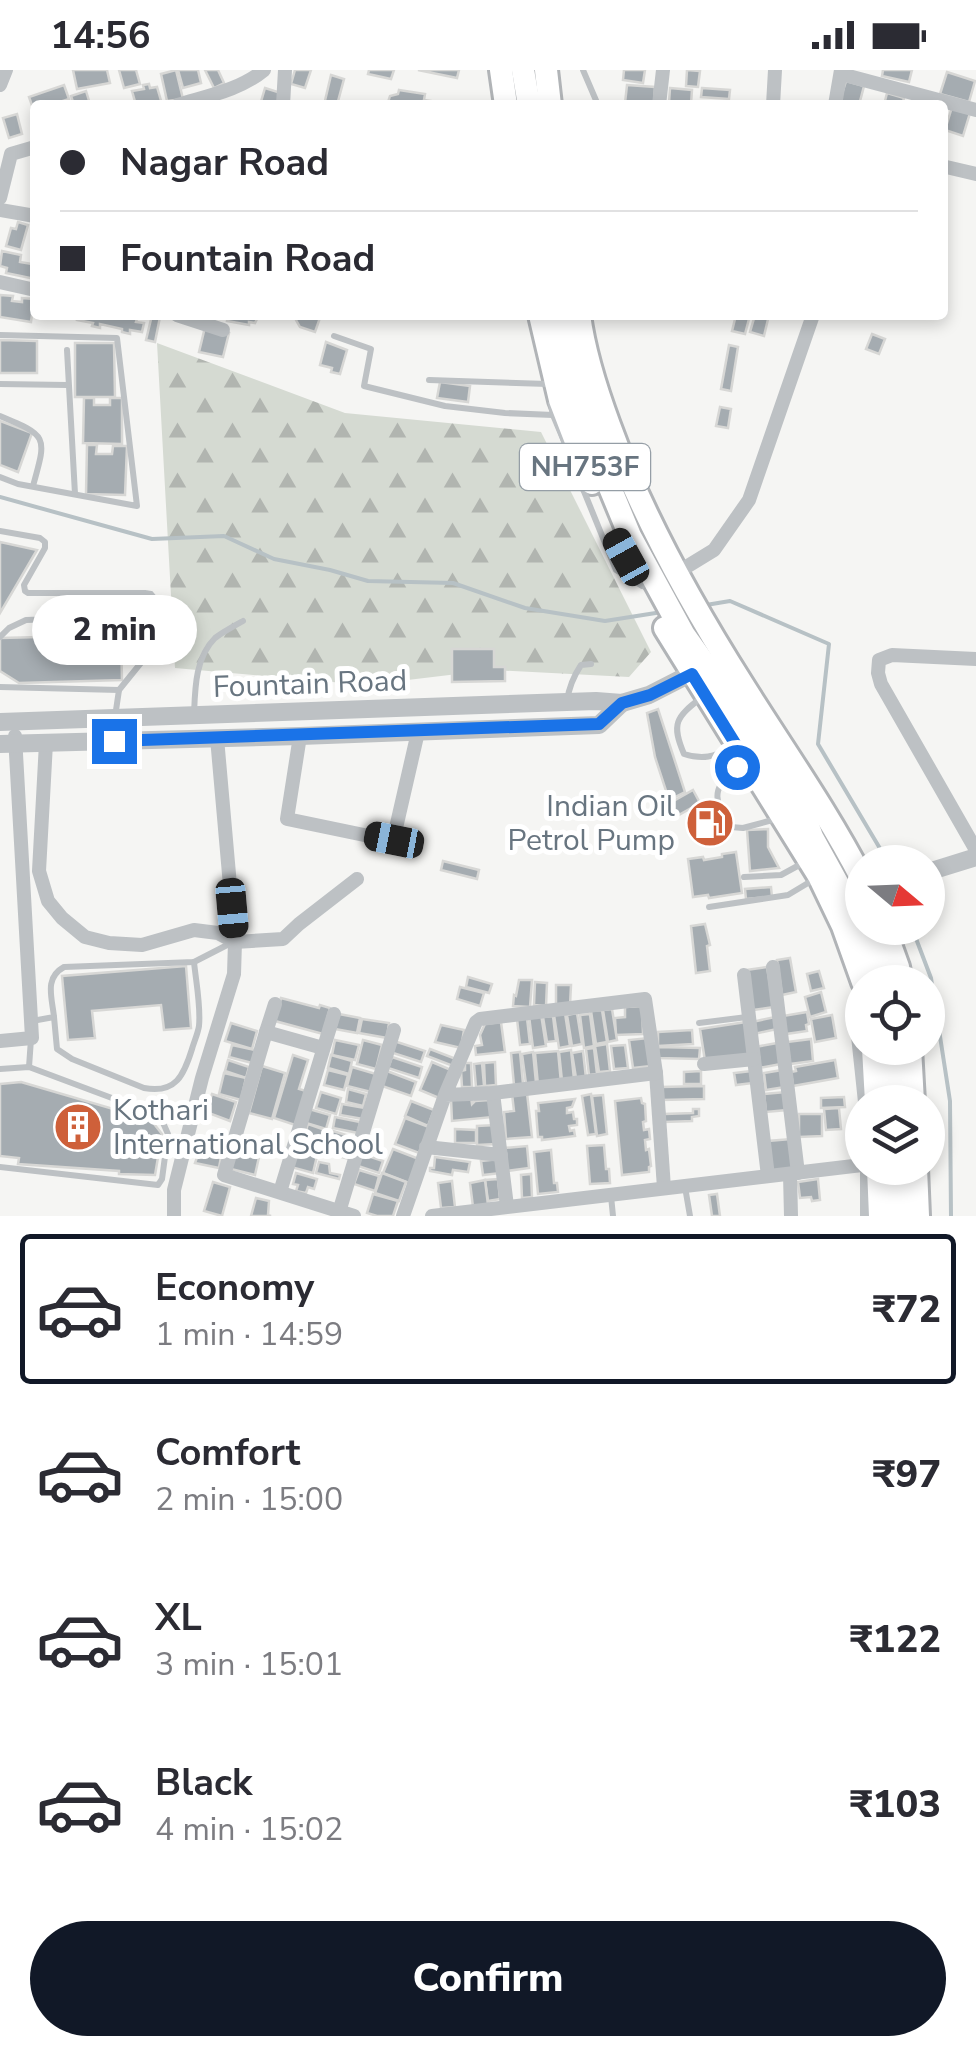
<!DOCTYPE html>
<html lang="en">
<head>
<meta charset="utf-8">
<style>
  body { margin:0; font-family:"Nunito Sans",sans-serif; background:#f2f2f3; color:#2b2b33; height:100vh; display:flex; flex-direction:column; font-size:38px; white-space:nowrap }
  * { box-sizing:border-box; margin:0 }
  p { font-size:32px; color:#7c7c81 }
  .icon { flex:none; width:55px; height:55px; fill:none; stroke:currentColor; stroke-width:2; stroke-linecap:round; stroke-linejoin:round }
  .map { position:relative; height:1146px; overflow:hidden }
  .drawer { display:flex; flex-direction:column; background:#fff; flex:1 }
  .drawer>* { flex:none }
  .top-card { position:absolute; left:30px; top:30px; width:918px; height:220px; border-radius:10px; box-shadow:0 5px 15px #0003; display:grid; align-content:center; height:220px; padding:0 30px; background:#fff }
  .needle { width:65px; rotate:109deg }
  .tools { position:absolute; left:845px; top:775px; display:grid; gap:20px }
  .tools a { display:grid; place-items:center; width:100px; height:100px; border-radius:50%; background:#fff; box-shadow:0 5px 15px #0003; font-size:50px }
  .end { position:absolute; width:45px; height:45px; margin:-22px; border:12px solid #1a73e8; background:#fff; box-shadow:0 0 0 5px #fff }
  .from { border-radius:50% }
  .bubble { position:absolute; height:70px; border-radius:35px; background:#fff; box-shadow:0 5px 15px #0003; font-size:32px; font-weight:800; line-height:70px; text-align:center }
  .car { position:absolute; width:30px; height:60px; margin:-30px -15px; border-radius:12px; box-shadow:0 0 8px 2px #0007; background:linear-gradient(#222 24%,#8ab4d8 0 40%,#222 0 76%,#8ab4d8 0 86%,#222 0) }
  .top-card b { display:flex; align-items:center; gap:35px; height:95px; font-size:38px }
  .top-card b+b { border-top:2px solid #e1e1e2 }
  .top-card i { width:25px; height:25px; background:#2b2b33 }
  ul { padding:18px 0 0; list-style:none }
  li { display:flex; align-items:center; gap:30px; height:150px; margin:0 20px 15px; padding:0 10px; border:5px solid transparent; border-radius:10px }
  li div { flex:1 }
  li b { display:block; font-size:38px }
  li em { font-style:normal; font-weight:800 }
  li.selected { border-color:#111827 }
  li>.icon { width:90px; height:90px; stroke-width:1.5 }
  .action { display:flex; gap:20px; margin-top:auto; padding:20px 30px }
  .action a { flex:1; height:115px; border-radius:60px; background:#111827; color:#fff; font-size:40px; font-weight:800; line-height:115px; text-align:center }
  .status { display:flex; justify-content:space-between; align-items:center; height:70px; padding:0 50px; background:#fff; direction:ltr }
  .status svg { height:28px; fill:currentColor }
  .map>svg:first-child { display:block }
  .forest { fill:url(#forest-firs) }
  .lines { fill:none; stroke-linecap:round; stroke-linejoin:round }
  .stream { stroke:#b7c1c5; stroke-width:4 }
  .building { fill:#a5acb1; stroke:#d7d7d5; stroke-width:2.5 }
  .trunk-casing { stroke:#b1b4b7; stroke-width:28 }
  .service { stroke:#bdc1c4; stroke-width:6 }
  .minor { stroke:#bdc1c4; stroke-width:14 }
  .tertiary { stroke:#bdc1c4; stroke-width:18 }
  .trunk { stroke:#fff; stroke-width:22 }
  .route { stroke:#1a73e8; stroke-width:12 }
  .labels { text-anchor:middle; dominant-baseline:central; stroke-width:10; stroke-linejoin:round; paint-order:stroke }
  .shield { fill:#fff; stroke:#959ea6; stroke-width:2.5 }
  .shield-label { font-size:28px; font-weight:bold; fill:#687580 }
  .street-label { font-size:30px; fill:#687580; stroke:#fff }
  .poi-label { font-size:30px; fill:#687580; stroke:#fff; text-anchor:end }
</style>
</head>
<body>
<div class="status"><b>14:56</b><svg viewBox="0 0 49 12"><path d="M0 12V9h3v3zM5 12V6h3v6zM10 12V3h3v9zM15 12V0h3v12zM26 1h20v11H26zM47 4h2v5h-2z"/></svg></div>
<div class="map">
<svg width="976" height="1146" viewBox="0 0 976 1146">
  <defs>
    <pattern id="forest-firs" width="22" height="20" patternUnits="userSpaceOnUse" patternTransform="scale(2.5)"><rect width="22" height="20" fill="#d5dad2"/><path d="M5 1l3.5 6h-7zM16 11l3.5 6h-7z" fill="#b1b5b0"/></pattern>
  </defs>
  <rect width="100%" height="100%" fill="#f5f5f3"/>
  <polygon class="forest" points="157,273 345,343 541,362 651,582 629,607 491,600 366,615 175,598"/>
  <g class="lines">
    <g class="stream">
      <polyline points="0,427 152,469 224,466 274,489 330,500 368,511 453,513 525,538 605,551 662,542"/>
      <polyline points="706,535 730,531 829,574 818,674 888,792"/>
      <polyline points="912,858 931,908 950,1031 951,1146"/>
    </g>
  </g>
  <g class="building">
    <polygon points="73,0 107,0 110,13 77,19"/>
    <polygon points="119,0 136,0 140,14 124,18"/>
    <polygon points="176,0 183,29 167,31 161,4"/>
    <polygon points="178,0 198,0 201,13 183,18"/>
    <polygon points="205,0 218,0 224,13 214,18"/>
    <polygon points="295,0 311,0 305,18 291,14"/>
    <polygon points="369,0 394,0 391,9 368,4"/>
    <polygon points="418,0 459,0 457,8"/>
    <polygon points="624,0 645,0 643,13 623,10"/>
    <polygon points="687,0 700,1 698,17 686,16"/>
    <polygon points="883,0 912,0 909,12 882,6"/>
    <polygon points="947,2 975,11 969,32 940,24"/>
    <polygon points="331,5 344,9 337,35 324,35"/>
    <polygon points="846,11 864,16 859,35 839,33"/>
    <polygon points="149,14 150,18 157,17 162,34 136,35 132,21 144,19 143,15"/>
    <polygon points="64,15 69,29 51,35 35,35 34,41 29,27"/>
    <polygon points="627,15 655,17 654,35 625,33"/>
    <polygon points="265,18 281,23 278,35 260,35"/>
    <polygon points="670,18 692,20 691,34 669,33"/>
    <polygon points="702,18 730,20 729,29 701,27"/>
    <polygon points="399,20 425,24 424,30 431,31 430,35 387,35 390,26 398,24"/>
    <polygon points="86,21 90,34 74,35 71,26"/>
    <polygon points="887,23 904,28 902,35 884,35"/>
    <polygon points="952,37 970,43 963,66 945,60"/>
    <polygon points="17,44 22,64 9,68 3,48"/>
    <polygon points="18,152 28,155 21,180 6,176 11,158 16,159"/>
    <polygon points="2,181 21,185 20,192 32,194 32,191 35,191 35,209 6,203 7,198 0,196"/>
    <polygon points="0,225 13,226 12,231 22,232 22,228 34,229 31,252 0,247"/>
    <polygon points="78,245 116,245 137,249 136,252 144,253 142,262 130,260 130,264 122,262 122,259 100,254 100,258 92,256 93,253 77,250"/>
    <polygon points="152,245 160,247 155,272 146,270"/>
    <polygon points="228,245 259,245 255,253 249,252 249,255 227,251"/>
    <polygon points="297,245 321,245 315,262 300,257 296,250"/>
    <polygon points="736,245 750,245 745,264 732,261"/>
    <polygon points="755,245 769,245 764,266 750,262"/>
    <polygon points="205,257 229,263 223,287 199,282"/>
    <polygon points="872,264 885,269 879,284 866,279"/>
    <polygon points="0,270 37,271 37,303 0,303"/>
    <polygon points="326,272 347,280 340,304 331,302 332,298 320,295"/>
    <polygon points="75,273 114,273 115,327 75,327"/>
    <polygon points="729,275 738,277 731,321 721,319"/>
    <polygon points="440,312 470,316 468,332 437,328"/>
    <polygon points="84,328 94,328 94,335 110,335 110,328 122,328 122,374 83,373"/>
    <polygon points="720,337 731,339 728,358 716,356"/>
    <polygon points="0,351 32,363 18,402 0,395"/>
    <polygon points="87,375 97,375 96,384 112,384 113,376 127,376 125,425 86,424"/>
    <polygon points="0,472 37,480 0,543"/>
    <polygon points="121,565 122,610 19,613 0,601 0,568"/>
    <polygon points="452,579 494,579 494,597 505,597 505,611 452,612"/>
    <polygon points="658,639 685,722 669,730 655,687 647,643"/>
    <polygon points="693,720 700,733 677,746 670,733"/>
    <polygon points="711,733 728,759 704,775 687,749"/>
    <polygon points="768,759 768,777 779,798 750,801 747,760"/>
    <polygon points="736,782 742,823 709,828 708,825 693,827 688,789 703,787 704,790 722,787 722,784"/>
    <polygon points="443,791 479,800 477,809 441,800"/>
    <polygon points="771,817 772,827 746,829 745,819"/>
    <polygon points="705,854 710,875 707,876 710,901 696,903 691,856"/>
    <polygon points="790,888 796,922 782,925 777,890"/>
    <polygon points="186,896 191,958 164,960 161,935 92,941 95,968 68,970 62,906"/>
    <polygon points="767,897 774,937 753,940 746,900"/>
    <polygon points="819,901 824,918 811,921 807,904"/>
    <polygon points="468,907 492,914 489,923 466,917"/>
    <polygon points="519,910 532,910 530,937 513,936 514,925 516,926"/>
    <polygon points="535,912 547,913 546,936 534,935"/>
    <polygon points="556,915 571,915 570,935 556,935"/>
    <polygon points="460,917 484,923 480,936 457,929"/>
    <polygon points="821,922 826,942 810,947 805,927"/>
    <polygon points="281,928 319,938 320,935 330,938 323,964 275,951"/>
    <polygon points="642,936 643,964 616,965 615,948 625,947 625,937"/>
    <polygon points="612,939 617,970 608,972 603,940"/>
    <polygon points="602,940 607,972 596,974 591,941"/>
    <polygon points="807,942 809,954 806,955 807,961 786,964 783,946"/>
    <polygon points="565,943 570,976 559,978 554,945"/>
    <polygon points="577,943 582,974 572,976 567,945"/>
    <polygon points="339,944 360,948 357,963 335,959"/>
    <polygon points="541,944 546,976 533,978 529,946"/>
    <polygon points="590,944 594,976 584,978 580,945"/>
    <polygon points="832,945 836,968 815,972 811,949"/>
    <polygon points="553,946 556,971 547,972 543,947"/>
    <polygon points="775,947 777,959 754,964 752,952"/>
    <polygon points="527,948 530,974 520,975 517,949"/>
    <polygon points="362,949 389,953 387,968 359,963"/>
    <polygon points="501,952 505,982 476,985 475,976 482,975 480,965 485,954"/>
    <polygon points="746,952 750,984 705,991 700,959"/>
    <polygon points="231,953 257,961 252,979 225,971"/>
    <polygon points="441,955 464,960 461,978 435,972"/>
    <polygon points="692,960 693,974 658,976 658,962"/>
    <polygon points="648,968 651,996 633,998 629,970"/>
    <polygon points="811,969 813,991 790,994 787,972"/>
    <polygon points="335,970 359,975 355,990 332,985"/>
    <polygon points="363,970 382,975 376,999 357,994"/>
    <polygon points="394,971 425,981 421,992 390,982"/>
    <polygon points="777,973 781,994 759,998 755,977"/>
    <polygon points="607,974 610,1001 599,1002 595,976"/>
    <polygon points="232,975 255,980 252,993 229,987"/>
    <polygon points="625,975 628,998 614,999 611,976"/>
    <polygon points="658,977 700,978 699,989 658,988"/>
    <polygon points="594,978 597,1004 589,1005 586,979"/>
    <polygon points="430,979 456,989 453,996 427,986"/>
    <polygon points="571,980 574,1009 562,1011 559,982"/>
    <polygon points="558,981 561,1013 538,1015 535,983"/>
    <polygon points="583,981 586,1008 576,1008 572,983"/>
    <polygon points="520,982 523,1014 514,1015 511,983"/>
    <polygon points="533,982 536,1013 526,1014 522,984"/>
    <polygon points="293,985 308,990 299,1019 306,1021 295,1055 274,1048"/>
    <polygon points="331,985 352,991 349,1004 328,998"/>
    <polygon points="392,987 422,997 419,1008 388,998"/>
    <polygon points="228,990 249,997 246,1008 225,1001"/>
    <polygon points="835,990 838,1008 793,1016 791,1002 796,1001 795,997"/>
    <polygon points="432,992 451,1000 439,1028 420,1020"/>
    <polygon points="495,992 496,1015 485,1016 484,993"/>
    <polygon points="465,993 471,993 472,1017 462,1017 461,1001 465,1000"/>
    <polygon points="482,993 484,1016 476,1017 474,994"/>
    <polygon points="262,996 285,1003 272,1049 249,1043"/>
    <polygon points="352,997 376,1004 371,1022 347,1016"/>
    <polygon points="328,1000 348,1005 344,1020 324,1015"/>
    <polygon points="782,1000 785,1017 766,1020 764,1003"/>
    <polygon points="387,1001 416,1012 411,1026 382,1016"/>
    <polygon points="701,1001 701,1014 684,1014 684,1002"/>
    <polygon points="752,1001 753,1013 736,1015 734,1003"/>
    <polygon points="224,1003 246,1008 241,1030 219,1024"/>
    <polygon points="21,1012 151,1050 162,1064 155,1105 119,1104 119,1101 18,1094 19,1088 0,1086 0,1014"/>
    <polygon points="704,1016 704,1029 661,1030 661,1017"/>
    <polygon points="348,1019 366,1024 363,1036 346,1032"/>
    <polygon points="321,1022 341,1028 336,1044 316,1038"/>
    <polygon points="786,1022 787,1040 766,1042 764,1024"/>
    <polygon points="527,1023 532,1067 506,1069 504,1042 514,1041 512,1024"/>
    <polygon points="212,1024 236,1032 230,1051 206,1042"/>
    <polygon points="591,1024 596,1064 588,1065 582,1026"/>
    <polygon points="603,1025 607,1064 597,1066 592,1026"/>
    <polygon points="471,1027 472,1034 475,1031 489,1030 493,1047 452,1051 451,1029"/>
    <polygon points="844,1027 845,1037 821,1038 821,1028"/>
    <polygon points="641,1028 642,1033 645,1034 646,1051 643,1052 644,1060 649,1059 650,1069 645,1070 646,1080 649,1079 651,1096 649,1097 649,1102 622,1105 615,1031"/>
    <polygon points="575,1029 572,1037 567,1038 567,1043 573,1042 574,1049 577,1049 577,1055 569,1056 570,1061 574,1060 575,1066 542,1070 542,1067 538,1067 536,1041 539,1041 538,1033"/>
    <polygon points="411,1031 434,1040 428,1056 405,1046"/>
    <polygon points="342,1034 365,1038 363,1049 340,1045"/>
    <polygon points="839,1038 841,1059 826,1060 824,1039"/>
    <polygon points="309,1039 330,1045 326,1059 306,1053"/>
    <polygon points="693,1039 699,1039 699,1046 692,1047 692,1051 664,1052 664,1044 693,1043"/>
    <polygon points="799,1044 822,1044 822,1066 799,1067"/>
    <polygon points="335,1047 360,1052 358,1063 333,1058"/>
    <polygon points="405,1048 429,1057 419,1083 395,1074"/>
    <polygon points="308,1054 331,1062 327,1075 304,1067"/>
    <polygon points="496,1055 497,1074 477,1075 477,1056"/>
    <polygon points="455,1059 476,1060 476,1073 455,1073"/>
    <polygon points="333,1061 356,1068 354,1076 330,1069"/>
    <polygon points="791,1069 794,1101 770,1101 768,1071"/>
    <polygon points="330,1071 352,1077 349,1089 327,1083"/>
    <polygon points="604,1075 606,1099 609,1099 610,1113 590,1114 587,1076"/>
    <polygon points="201,1076 222,1081 219,1098 195,1093"/>
    <polygon points="527,1076 529,1098 507,1101 504,1078"/>
    <polygon points="393,1079 419,1089 409,1113 383,1103"/>
    <polygon points="296,1080 317,1086 313,1103 291,1097"/>
    <polygon points="551,1080 554,1113 557,1113 558,1122 538,1124 534,1082"/>
    <polygon points="235,1081 256,1088 259,1087 255,1105 231,1099"/>
    <polygon points="362,1084 383,1091 379,1103 358,1096"/>
    <polygon points="435,1087 470,1092 468,1102 453,1100 452,1105 430,1101 430,1098 434,1098"/>
    <polygon points="499,1089 501,1103 483,1105 481,1091"/>
    <polygon points="319,1092 329,1094 330,1103 340,1105 339,1109 316,1103"/>
    <polygon points="359,1100 379,1106 375,1121 354,1114"/>
    <polygon points="296,1103 317,1109 314,1119 308,1117 306,1123 296,1121 298,1115 293,1114"/>
    <polygon points="382,1103 406,1112 399,1131 375,1123"/>
    <polygon points="531,1104 532,1127 522,1128 521,1105"/>
    <polygon points="498,1109 500,1129 488,1131 485,1110"/>
    <polygon points="818,1109 820,1130 812,1131 811,1127 800,1128 798,1112"/>
    <polygon points="485,1110 488,1135 473,1137 470,1113"/>
    <polygon points="452,1111 455,1137 441,1138 438,1113"/>
    <polygon points="213,1112 230,1117 222,1146 204,1141"/>
    <polygon points="373,1124 398,1131 393,1146 377,1146 367,1143"/>
    <polygon points="717,1124 720,1146 712,1146 709,1125"/>
    <polygon points="256,1128 269,1131 268,1145 271,1146 251,1146"/>
  </g>
  <g class="lines">
    <g class="trunk-casing">
      <g id="trunk">
        <polyline points="501,0 506,35"/>
        <polyline points="523,0 529,35"/>
        <polyline points="546,0 550,35"/>
        <polyline points="540,245 560,330 592,413"/>
        <polyline points="562,245 570,293 581,337 599,391 630,466 684,565 759,670 804,745 812,767 866,865 882,912"/>
        <path d="M579,245c5,38 17,75 30,110 33,91 81,177 133,259 40,64 85,127 120,195"/>
        <polyline points="665,558 819,806 843,856 863,912"/>
        <polyline points="884,858 898,897 901,912"/>
        <polyline points="873,978 876,1032"/>
        <polyline points="894,978 897,1032"/>
        <polyline points="910,978 913,1032"/>
        <polyline points="878,1098 880,1146"/>
        <polyline points="899,1098 899,1146"/>
        <polyline points="916,1098 918,1146"/>
      </g>
    </g>
    <g class="service">
      <polyline points="583,0 598,35"/>
      <polyline points="942,151 942,155"/>
      <polyline points="0,265 117,268 137,436 18,414 0,407"/>
      <polyline points="334,266 371,279 364,316 445,336 505,343 553,345"/>
      <polyline points="67,280 75,424"/>
      <polyline points="429,310 548,314"/>
      <polyline points="0,314 67,315"/>
      <polyline points="551,334 553,345 569,383"/>
      <path d="M0,346c48,20 47,20 33,70"/>
      <polyline points="581,414 616,500 642,516"/>
      <polyline points="0,461 40,468 45,472 45,478 24,515 25,521 28,523 145,523 151,524 155,529 157,573 119,620 115,647"/>
      <polyline points="0,567 9,558 26,550 136,546"/>
      <polyline points="0,617 119,620"/>
      <path d="M701,628c-25,19 -30,26 -17,56 19,6 30,3 47,-7"/>
      <path d="M567,631c2,-14 6,-24 14,-36l10,-1"/>
      <path d="M194,645c1,-26 1,-57 21,-77 8,-6 19,-12 28,-17"/>
      <path d="M745,692c-30,20 -37,35 -14,65l12,1 33,-9"/>
      <polyline points="744,807 781,805 803,793"/>
      <polyline points="709,837 788,825 813,810"/>
      <path d="M54,947l3,32 15,10 72,29c32,6 40,-13 48,-39 2,-7 6,-16 7,-23 2,-20 -3,-44 -5,-64"/>
      <path d="M32,951l22,-4c-2,-20 -10,-39 10,-50l130,-5 39,-20"/>
      <polyline points="699,953 747,947"/>
      <polyline points="29,997 31,969"/>
      <polyline points="0,999 29,997 160,1046 168,1064 162,1109 158,1115 0,1097"/>
      <polyline points="685,1117 690,1146"/>
      <polyline points="611,1126 613,1146"/>
    </g>
    <g class="minor">
      <polyline points="841,4 976,40"/>
      <polyline points="0,15 6,0"/>
      <path d="M178,35c29,-9 62,-15 86,-35"/>
      <polyline points="283,35 285,0"/>
      <polyline points="659,35 663,0"/>
      <polyline points="773,35 775,0"/>
      <polyline points="835,35 841,0"/>
      <polyline points="942,96 976,104"/>
      <polyline points="0,128 11,84 35,77"/>
      <polyline points="0,140 35,146"/>
      <polyline points="0,212 35,220"/>
      <polyline points="177,245 223,260"/>
      <polyline points="678,502 714,480 749,430 813,245"/>
      <polyline points="976,589 892,585 879,590 878,603 881,614 976,780"/>
      <polyline points="300,666 287,749 393,771 418,662"/>
      <polyline points="46,673 39,801 48,831 62,848 85,867 109,873 142,875 194,860 218,863 235,872 283,869 299,854 357,809"/>
      <polyline points="773,897 798,1103"/>
      <polyline points="744,905 768,1106"/>
      <polyline points="862,954 858,966 865,1032"/>
      <polyline points="266,962 275,934"/>
      <polyline points="0,971 32,968 15,666"/>
      <polyline points="323,978 266,962 224,1105 354,1146"/>
      <polyline points="704,994 754,989"/>
      <polyline points="656,1003 664,1118"/>
      <polyline points="493,1023 507,1136"/>
      <polyline points="426,1077 501,1085"/>
      <polyline points="867,1098 867,1146"/>
      <polyline points="790,1104 791,1146"/>
      <polyline points="280,1122 334,944"/>
      <polyline points="339,1142 394,960"/>
      <polyline points="174,1146 174,1120 202,1008 234,904 235,872 217,668"/>
      <polyline points="403,1146 445,1025 476,952 480,949 645,929 656,1003 493,1023 445,1025"/>
      <polyline points="432,1146 862,1095"/>
    </g>
    <g class="tertiary">
      <polyline points="0,652 596,631 622,633 649,625 692,603"/>
      <polyline points="0,674 300,666 599,655 622,633"/>
      <polyline points="928,802 976,787"/>
    </g>
    <use href="#trunk" class="trunk"/>
  </g>
  <g class="lines">
    <polyline class="route" points="114,671 599,654 622,633 650,625 692,604 746,691 737,697"/>
  </g>
  <defs>
    <g id="fuel-disc" transform="scale(2.5)"><circle r="9.5" fill="#ce603a" stroke="#fff"/><path d="M-5.5-6h7V0h2V4h1.3V-2.5L3-4.5l.8-.8L6-3V5H2.5V1h-1V6h-7ZM-4.2-4.7v3.2H.2V-4.7Z" fill="#fff"/></g>
    <g id="building-disc" transform="scale(2.5)"><circle r="9.5" fill="#ce603a" stroke="#fff"/><path d="M-4-6H4V6H1V3H-1V6H-4ZM-2.5-4.3h1.7v1.8h-1.7ZM.8-4.3h1.7v1.8H.8ZM-2.5-1h1.7V.8h-1.7ZM.8-1h1.7V.8H.8Z" fill="#fff"/></g>
  </defs>
  <g fill-rule="evenodd">
    <use href="#fuel-disc" x="710" y="753"/>
    <use href="#building-disc" x="78" y="1057"/>
  </g>
  <g class="labels">
    <rect class="shield" x="520" y="374" width="130" height="46" rx="8"/>
    <g class="shield-label">
      <text x="585" y="397">NH753F</text>
    </g>
    <g class="street-label">
      <text transform="translate(310 614) rotate(-2)">Fountain Road</text>
    </g>
    <g class="poi-label">
      <text x="675" y="736">Indian Oil<tspan x="675" dy="34">Petrol Pump</tspan></text>
      <text x="113" y="1040" text-anchor="start">Kothari<tspan x="113" dy="34">International School</tspan></text>
    </g>
  </g>
</svg>
<div class="tools">
<a><svg class="needle" viewBox="-14 -14 28 28"><path d="M0-13l5 13h-10z" fill="#e53935"/><path d="M0 13l5-13h-10z" fill="#7c7c81"/></svg></a>
<a><svg class="icon" aria-label="locate" viewBox="0 0 24 24"><circle cx="12" cy="12" r="6"/><path d="M12 2v4M12 18v4M2 12h4M18 12h4"/></svg></a>
<a><svg class="icon" aria-label="layers" viewBox="0 0 24 24"><path d="M12 4l9 5-9 5-9-5zM3 14l9 5 9-5"/></svg></a>
</div>
<i class="end from" style="left:737px;top:697px"></i>
<i class="end" style="left:114px;top:671px"></i>
<div class="bubble" style="left:32px;top:525px;width:165px">2 min</div>
<i class="car" style="left:626px;top:487px;rotate:331deg"></i>
<i class="car" style="left:394px;top:770px;rotate:281deg"></i>
<i class="car" style="left:232px;top:838px;rotate:175deg"></i>
<div class="top-card">
<b><i class="from"></i>Nagar Road</b>
<b><i></i>Fountain Road</b>
</div>
</div>
<section class="drawer">
<ul>
<li class="selected"><svg class="icon" aria-label="car" viewBox="0 0 24 24"><path d="M5 17H2v-5l4-1 3-4h7l3 4 3 1v5h-3M9 17h6M6 11h13"/><circle cx="7" cy="17" r="2"/><circle cx="17" cy="17" r="2"/></svg><div><b>Economy</b><p>1 min · 14:59</p></div><em>₹72</em></li>
<li><svg class="icon" aria-label="car" viewBox="0 0 24 24"><path d="M5 17H2v-5l4-1 3-4h7l3 4 3 1v5h-3M9 17h6M6 11h13"/><circle cx="7" cy="17" r="2"/><circle cx="17" cy="17" r="2"/></svg><div><b>Comfort</b><p>2 min · 15:00</p></div><em>₹97</em></li>
<li><svg class="icon" aria-label="car" viewBox="0 0 24 24"><path d="M5 17H2v-5l4-1 3-4h7l3 4 3 1v5h-3M9 17h6M6 11h13"/><circle cx="7" cy="17" r="2"/><circle cx="17" cy="17" r="2"/></svg><div><b>XL</b><p>3 min · 15:01</p></div><em>₹122</em></li>
<li><svg class="icon" aria-label="car" viewBox="0 0 24 24"><path d="M5 17H2v-5l4-1 3-4h7l3 4 3 1v5h-3M9 17h6M6 11h13"/><circle cx="7" cy="17" r="2"/><circle cx="17" cy="17" r="2"/></svg><div><b>Black</b><p>4 min · 15:02</p></div><em>₹103</em></li>
</ul>
<div class="action"><a>Confirm</a></div>
</section>
</body>
</html>
